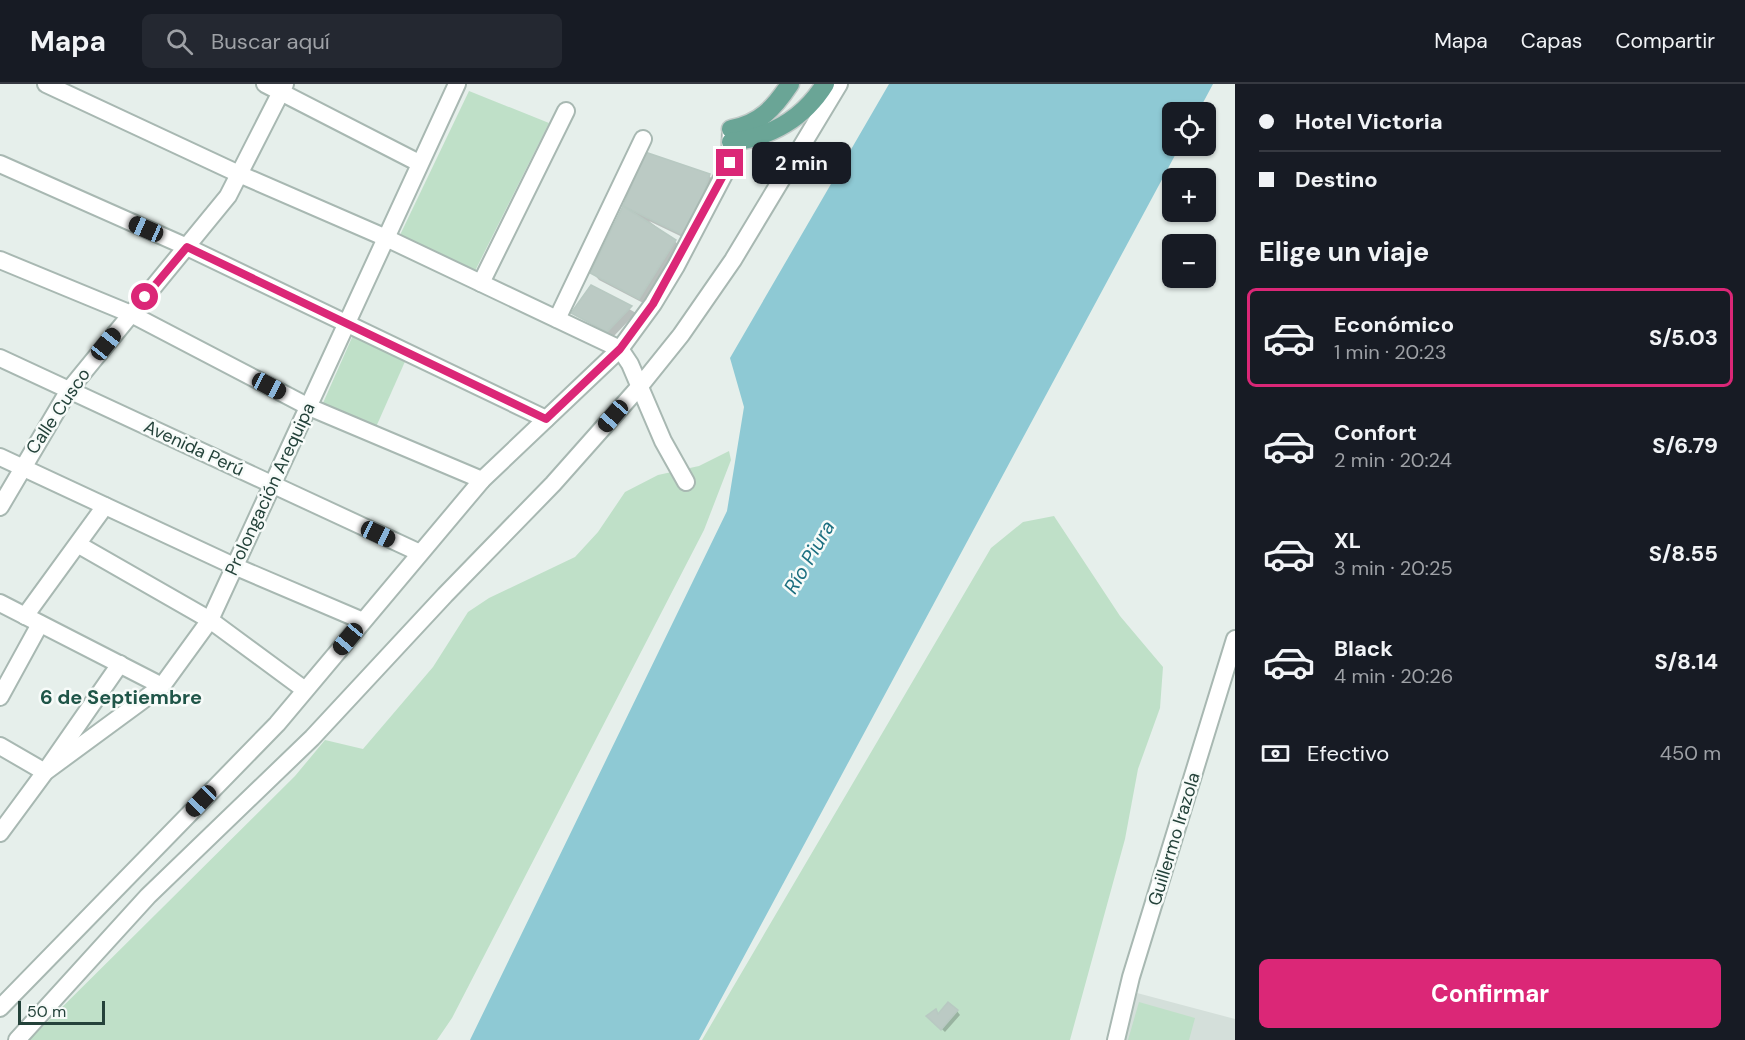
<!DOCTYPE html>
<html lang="es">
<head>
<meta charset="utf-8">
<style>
  body { margin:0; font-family:"DM Sans",sans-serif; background:#242831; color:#f1f3f6; height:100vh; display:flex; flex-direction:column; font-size:22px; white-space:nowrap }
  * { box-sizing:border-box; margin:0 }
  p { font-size:20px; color:#9ea1a6 }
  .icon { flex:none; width:33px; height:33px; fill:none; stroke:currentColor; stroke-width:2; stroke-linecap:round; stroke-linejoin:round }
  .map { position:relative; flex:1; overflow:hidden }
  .details { display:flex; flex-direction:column; background:#171b24; width:510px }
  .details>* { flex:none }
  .top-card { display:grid; align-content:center; height:132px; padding:0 24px; background:#171b24 }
  .tools { position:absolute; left:1162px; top:18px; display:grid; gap:12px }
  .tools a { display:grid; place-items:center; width:54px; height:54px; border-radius:9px; background:#171b24; box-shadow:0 2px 4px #0004; font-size:30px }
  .scale { position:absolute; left:18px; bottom:15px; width:87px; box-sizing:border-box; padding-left:6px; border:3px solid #24423a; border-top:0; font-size:16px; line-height:21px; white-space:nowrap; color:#24423a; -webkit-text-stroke:4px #f7fbf9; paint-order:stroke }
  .end { position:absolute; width:27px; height:27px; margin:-14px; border:8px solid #db2777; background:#fff; box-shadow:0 0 0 3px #fff }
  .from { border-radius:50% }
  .bubble { position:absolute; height:42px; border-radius:9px; background:#171b24; box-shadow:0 2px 4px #0004; font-size:20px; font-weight:700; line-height:42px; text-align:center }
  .car { position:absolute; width:18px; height:36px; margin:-18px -9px; border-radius:8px; box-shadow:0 0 4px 2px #0007; background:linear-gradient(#222 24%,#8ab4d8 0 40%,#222 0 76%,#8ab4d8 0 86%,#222 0) }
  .top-card b { display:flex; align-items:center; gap:21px; height:57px; font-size:22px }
  .top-card b+b { border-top:2px solid #363941 }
  .top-card i { width:15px; height:15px; background:#f1f3f6 }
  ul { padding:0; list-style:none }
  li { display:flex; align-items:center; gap:18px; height:99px; margin:0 12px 9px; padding:0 12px; border:3px solid transparent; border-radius:9px }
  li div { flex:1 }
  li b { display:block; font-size:22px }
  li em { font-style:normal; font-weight:700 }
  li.on { border-color:#db2777 }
  li>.icon { width:54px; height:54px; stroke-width:1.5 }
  h2 { padding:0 24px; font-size:27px; line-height:72px }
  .pay { display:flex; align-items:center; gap:15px; height:66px; padding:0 24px; font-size:22px }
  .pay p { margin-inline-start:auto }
  .button { display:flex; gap:12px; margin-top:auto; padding:12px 24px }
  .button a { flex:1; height:69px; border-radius:9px; background:#db2777; color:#fff; font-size:24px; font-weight:700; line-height:69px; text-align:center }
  header { display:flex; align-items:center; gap:36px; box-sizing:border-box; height:84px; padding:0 30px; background:#171b24; border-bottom:2px solid #363941 }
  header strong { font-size:28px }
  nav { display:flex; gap:33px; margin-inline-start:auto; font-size:21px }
  .search { width:420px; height:54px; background:#242831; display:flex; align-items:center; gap:15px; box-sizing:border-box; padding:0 21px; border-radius:9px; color:#9ea1a6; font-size:22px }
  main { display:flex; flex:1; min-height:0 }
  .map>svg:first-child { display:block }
  .built { fill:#d4dfda }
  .green { fill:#bfe0c8 }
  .water { fill:#8ec9d4 }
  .shadow { fill:#0003 }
  .building { fill:#bbcac4; stroke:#b8c9c2; stroke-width:1.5 }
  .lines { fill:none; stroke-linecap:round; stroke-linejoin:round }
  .minor-casing { stroke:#a8b8b2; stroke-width:20 }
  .major-casing { stroke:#c2cac8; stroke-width:21 }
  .minor { stroke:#fff; stroke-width:16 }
  .major { stroke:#6aa596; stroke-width:18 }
  .route { stroke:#db2777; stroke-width:8 }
  .labels { text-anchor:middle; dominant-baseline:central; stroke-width:5; stroke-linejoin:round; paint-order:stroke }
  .street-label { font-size:18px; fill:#24423a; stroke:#f7fbf9 }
  .water-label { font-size:20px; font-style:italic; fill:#1c6f80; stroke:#f7fbf9 }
  .neighbourhood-label { font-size:20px; font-weight:bold; fill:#1f5548; stroke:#f7fbf9 }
</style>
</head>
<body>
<header>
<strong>Mapa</strong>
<div class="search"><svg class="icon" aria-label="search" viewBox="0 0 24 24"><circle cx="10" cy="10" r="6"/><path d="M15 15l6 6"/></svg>Buscar aquí</div>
<nav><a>Mapa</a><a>Capas</a><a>Compartir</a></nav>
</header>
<main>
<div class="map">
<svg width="1235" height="956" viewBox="0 0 1235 956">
  <rect width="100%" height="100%" fill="#e6efeb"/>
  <polygon class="built" points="1137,909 1235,935 1235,956 1125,956"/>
  <g class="green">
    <polygon points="469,7 549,39 474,189 400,151"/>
    <polygon points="354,249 407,273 376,343 323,319"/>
    <polygon points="729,367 731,376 704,446 452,934 437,956 29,956 295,692 325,656 363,665 433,583 468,528 489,514 575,473 598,448 625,408 658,391 699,382"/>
    <polygon points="1054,432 1120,532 1163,583 1160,624 1138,685 1125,755 1070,956 702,956 991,464 1023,438"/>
    <polygon points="1139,918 1195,934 1189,956 1128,956"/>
  </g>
  <polygon class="water" points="889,0 1213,0 1198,28 1173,28 1173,62 1180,62 699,956 470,956 727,427 744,323 730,274"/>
  <g class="shadow">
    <polygon points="646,70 709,92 717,99 697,160 649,137 683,164 647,221 599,196 592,188 624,123"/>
    <polygon points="591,203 636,229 613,253 573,229"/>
    <polygon points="935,927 939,931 957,927 960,931 945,948 928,932"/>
  </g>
  <g class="building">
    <polygon points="645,68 710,90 689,154 623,122"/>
    <polygon points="623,122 676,156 639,215 590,189"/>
    <polygon points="591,201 632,222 607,248 571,229"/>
    <polygon points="948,918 958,926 941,946 926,932 936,925 938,930"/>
  </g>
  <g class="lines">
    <g class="minor-casing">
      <g id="minor">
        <polyline points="46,0 239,90 384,153 620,265 630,280 663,357 686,398"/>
        <polyline points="265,0 419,79"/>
        <polyline points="0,80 187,163 546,335"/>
        <polyline points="0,176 131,230 309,323 482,396"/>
        <polyline points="481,199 566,27"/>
        <polyline points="557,235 643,55"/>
        <polyline points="0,274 420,469"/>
        <polyline points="0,373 234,482 363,537"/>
        <polyline points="0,423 69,306 228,112 285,0"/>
        <polyline points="79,461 210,536 305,606"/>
        <polyline points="0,519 162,602"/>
        <polyline points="25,532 105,422"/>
        <polyline points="0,613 40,540"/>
        <polyline points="0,662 45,688 120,580"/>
        <polyline points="0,749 45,688 162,602 210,536 457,0"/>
        <polyline points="0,924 277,640 482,396 620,265 653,220 676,182 730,79 731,46"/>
        <polyline points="17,956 148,812 312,654 445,511 553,400 640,302 681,251 733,176 839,0"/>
        <polyline points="1116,956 1131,893 1235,555"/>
      </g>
    </g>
    <g class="major-casing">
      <g id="major">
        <path d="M731,45c29,-5 43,-21 59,-45"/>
        <path d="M731,58c40,-5 73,-24 94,-58"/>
      </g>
    </g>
    <use href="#minor" class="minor"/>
    <use href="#major" class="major"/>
  </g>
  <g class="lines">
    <polyline class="route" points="145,213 187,163 546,335 620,265 653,220 730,79"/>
  </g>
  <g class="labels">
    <g class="street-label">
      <text transform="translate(58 327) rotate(-56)">Calle Cusco</text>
      <text transform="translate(194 364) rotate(25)">Avenida Perú</text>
      <text transform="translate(270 405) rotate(-65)">Prolongación Arequipa</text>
      <text transform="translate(1174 755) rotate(-73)">Guillermo Irazola</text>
    </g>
    <g class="water-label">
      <text transform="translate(809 473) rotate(-60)">Río Piura</text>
    </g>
    <g class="neighbourhood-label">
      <text x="121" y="613">6 de Septiembre</text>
    </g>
  </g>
</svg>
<div class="tools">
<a><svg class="icon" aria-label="locate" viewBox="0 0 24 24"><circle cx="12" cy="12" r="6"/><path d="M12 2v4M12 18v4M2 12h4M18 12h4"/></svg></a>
<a>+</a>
<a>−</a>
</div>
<div class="scale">50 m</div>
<i class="end from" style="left:145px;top:213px"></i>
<i class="end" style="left:730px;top:79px"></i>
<div class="bubble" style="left:752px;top:58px;width:99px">2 min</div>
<i class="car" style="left:146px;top:145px;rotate:294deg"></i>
<i class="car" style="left:106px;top:260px;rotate:39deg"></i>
<i class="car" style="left:269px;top:302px;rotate:118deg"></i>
<i class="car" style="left:613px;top:332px;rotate:221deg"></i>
<i class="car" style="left:378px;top:450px;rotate:115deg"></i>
<i class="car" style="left:348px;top:555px;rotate:220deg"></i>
<i class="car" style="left:201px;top:717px;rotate:224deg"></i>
</div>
<section class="details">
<div class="top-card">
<b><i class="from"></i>Hotel Victoria</b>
<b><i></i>Destino</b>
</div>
<h2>Elige un viaje</h2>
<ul>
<li class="on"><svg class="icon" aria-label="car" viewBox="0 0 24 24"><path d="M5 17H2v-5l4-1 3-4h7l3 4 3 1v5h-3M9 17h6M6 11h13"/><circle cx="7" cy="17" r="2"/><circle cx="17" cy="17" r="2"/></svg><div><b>Económico</b><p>1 min · 20:23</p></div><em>S/5.03</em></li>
<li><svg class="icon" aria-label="car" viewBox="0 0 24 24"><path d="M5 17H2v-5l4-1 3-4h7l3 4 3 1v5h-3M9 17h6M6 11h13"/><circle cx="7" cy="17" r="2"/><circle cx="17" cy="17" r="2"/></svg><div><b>Confort</b><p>2 min · 20:24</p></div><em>S/6.79</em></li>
<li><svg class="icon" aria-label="car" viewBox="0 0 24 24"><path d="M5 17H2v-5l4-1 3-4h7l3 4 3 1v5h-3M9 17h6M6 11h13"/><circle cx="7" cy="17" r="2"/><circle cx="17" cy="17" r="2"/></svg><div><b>XL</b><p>3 min · 20:25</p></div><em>S/8.55</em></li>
<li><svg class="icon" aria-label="car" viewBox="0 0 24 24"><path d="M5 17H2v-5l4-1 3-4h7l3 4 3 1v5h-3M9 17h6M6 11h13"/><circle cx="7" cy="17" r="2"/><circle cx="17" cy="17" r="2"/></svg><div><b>Black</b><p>4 min · 20:26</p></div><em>S/8.14</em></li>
</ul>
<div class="pay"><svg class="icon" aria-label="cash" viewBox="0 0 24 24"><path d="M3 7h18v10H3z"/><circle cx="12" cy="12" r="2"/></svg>Efectivo<p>450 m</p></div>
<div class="button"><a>Confirmar</a></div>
</section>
</main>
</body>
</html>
